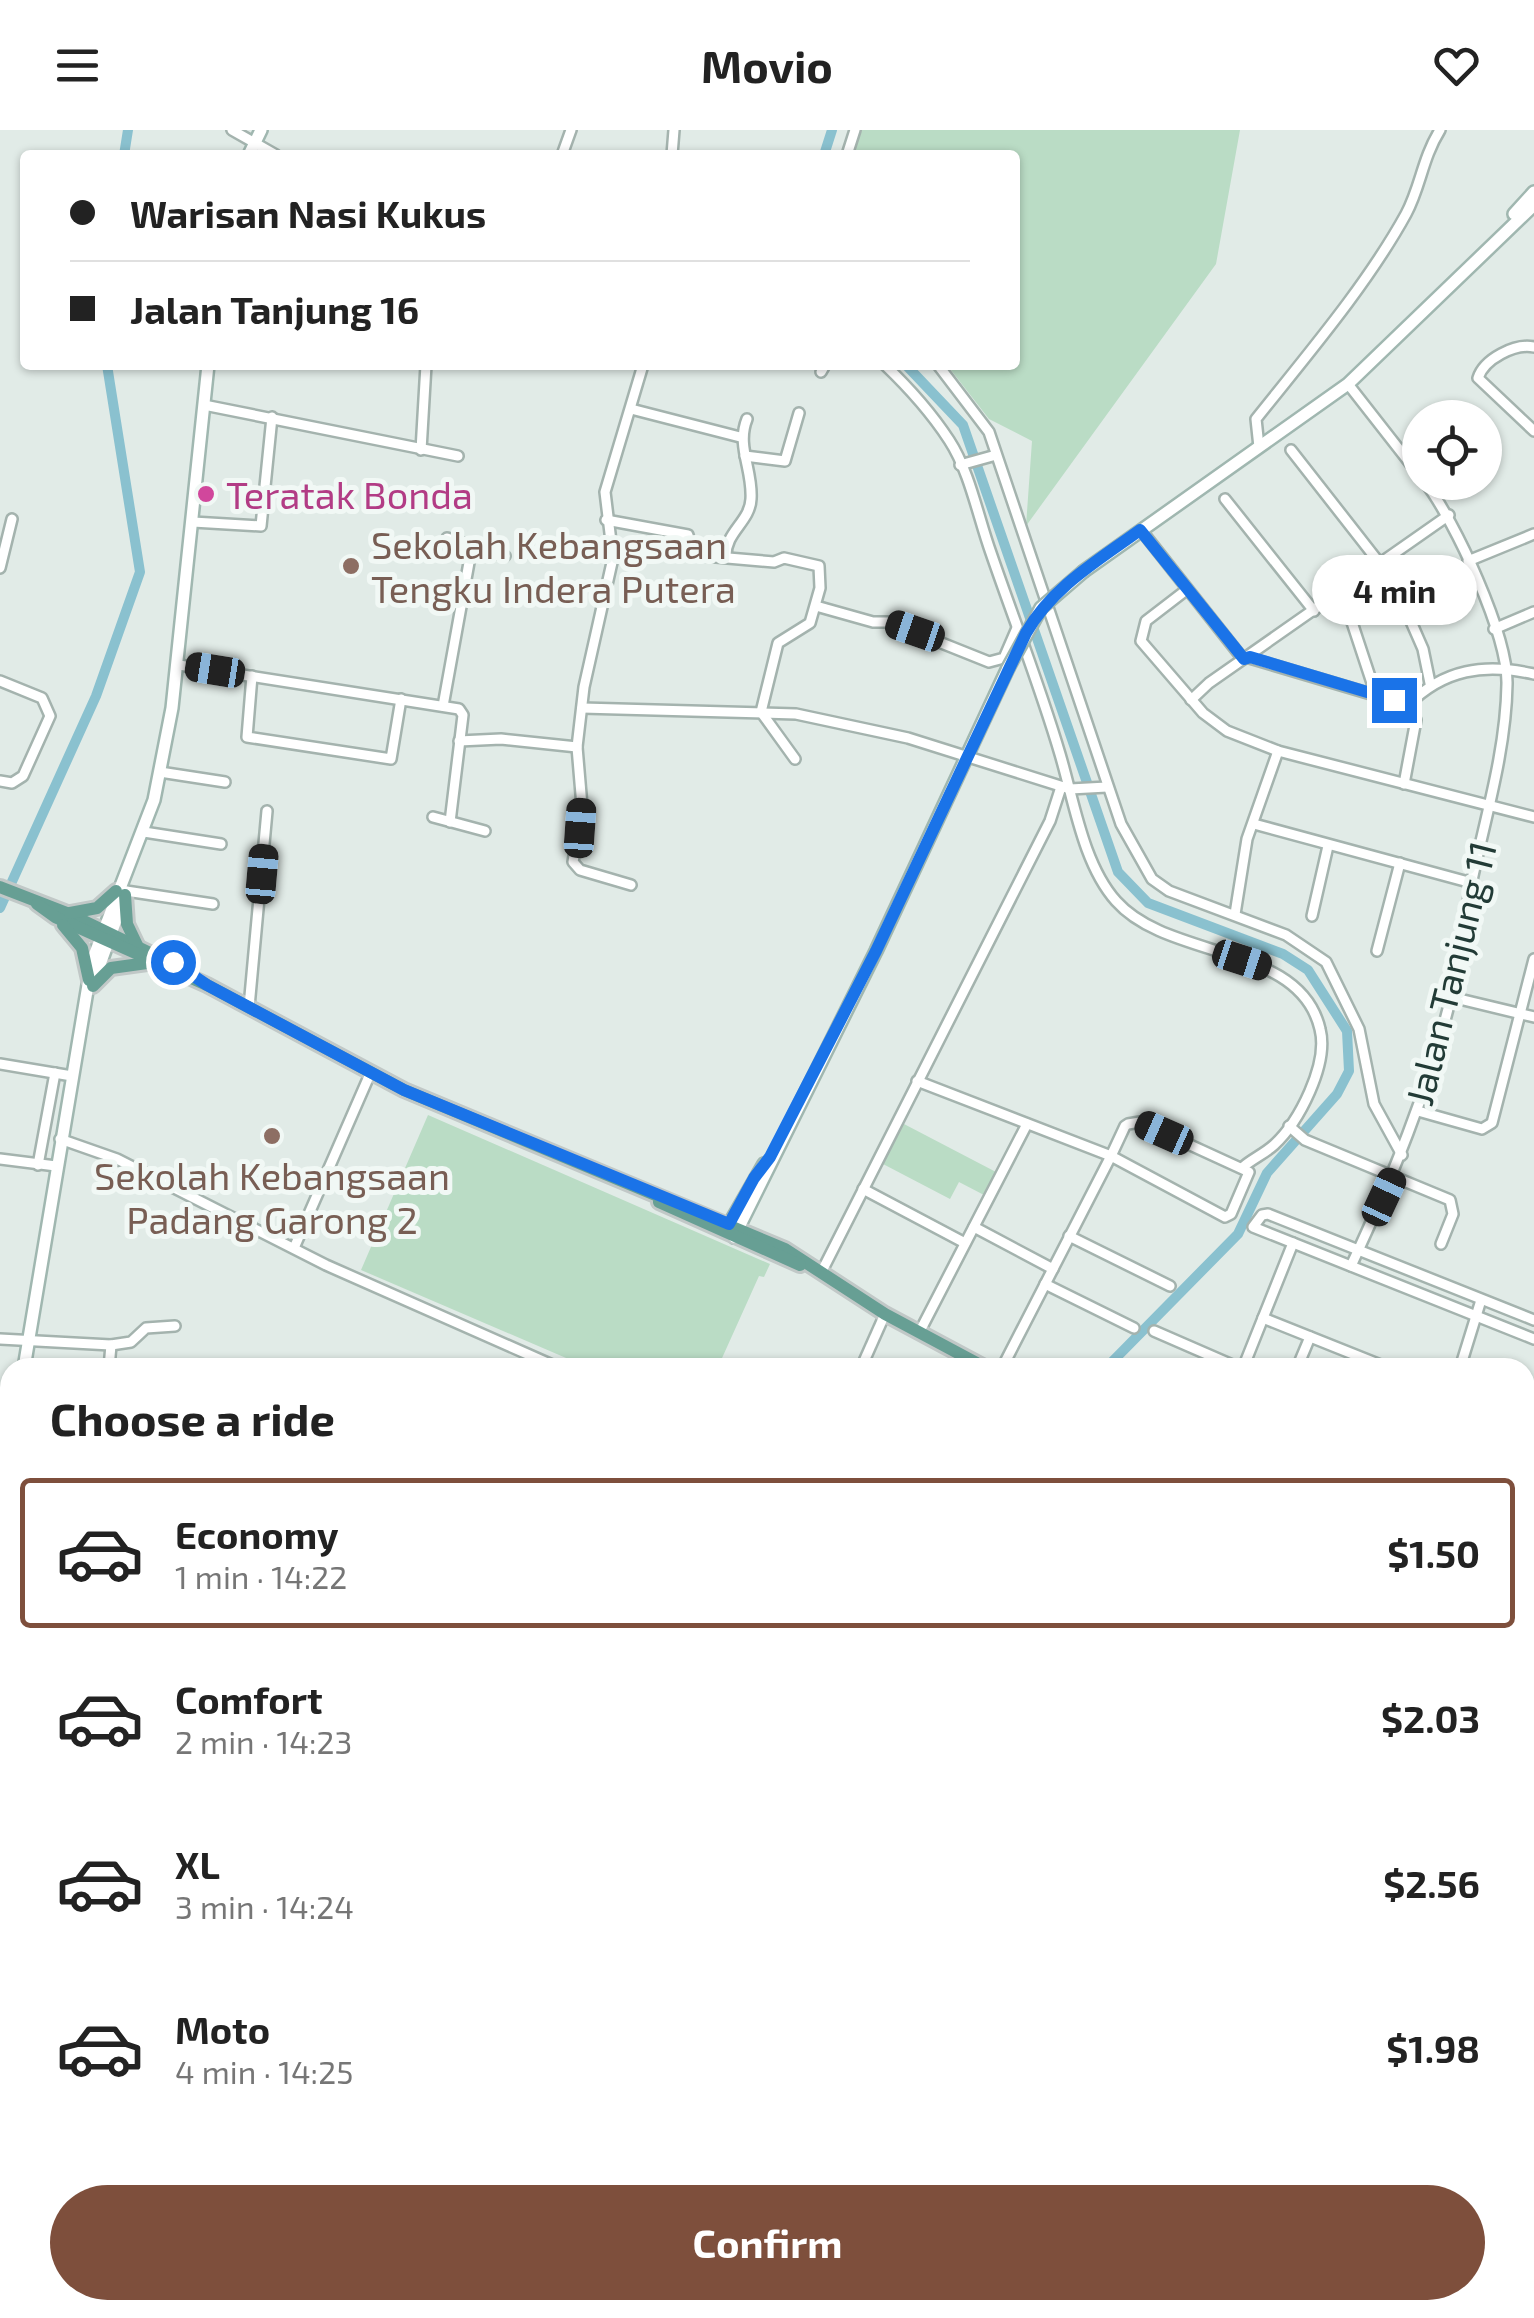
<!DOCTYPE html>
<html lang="en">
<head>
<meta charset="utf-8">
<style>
  body { margin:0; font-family:"Exo 2",sans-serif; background:#f6f6f6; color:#222; height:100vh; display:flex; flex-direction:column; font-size:38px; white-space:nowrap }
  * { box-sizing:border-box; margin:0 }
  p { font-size:32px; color:#767676 }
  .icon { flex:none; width:55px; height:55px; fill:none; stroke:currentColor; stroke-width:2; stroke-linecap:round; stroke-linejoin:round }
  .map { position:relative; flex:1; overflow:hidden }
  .drawer { position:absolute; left:0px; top:1228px; width:1535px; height:962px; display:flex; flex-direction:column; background:#fff; border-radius:30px 30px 0 0; box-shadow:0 2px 8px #0004 }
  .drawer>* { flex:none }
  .top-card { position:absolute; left:20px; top:20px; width:1000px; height:220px; border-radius:10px; box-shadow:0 2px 8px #0004; display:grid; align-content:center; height:220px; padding:0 50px; background:#fff }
  .fabs { position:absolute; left:1402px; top:270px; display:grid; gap:20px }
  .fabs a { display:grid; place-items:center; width:100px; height:100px; border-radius:50%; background:#fff; box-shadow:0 2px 8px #0004; font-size:50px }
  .end { position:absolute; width:45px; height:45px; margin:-22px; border:12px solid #1a73e8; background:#fff; box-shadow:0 0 0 5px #fff }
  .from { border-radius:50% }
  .bubble { position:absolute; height:70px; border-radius:35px; background:#fff; box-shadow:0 2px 8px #0004; font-size:32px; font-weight:700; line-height:70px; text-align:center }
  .car { position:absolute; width:30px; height:60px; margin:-30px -15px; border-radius:12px; box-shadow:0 0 8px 2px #0007; background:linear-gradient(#222 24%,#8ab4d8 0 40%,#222 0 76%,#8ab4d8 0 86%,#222 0) }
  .top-card b { display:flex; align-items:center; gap:35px; height:95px; font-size:38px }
  .top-card b+b { border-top:2px solid #e0e0e0 }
  .top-card i { width:25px; height:25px; background:#222 }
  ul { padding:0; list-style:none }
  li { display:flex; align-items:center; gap:30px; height:150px; margin:0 20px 15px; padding:0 30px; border:5px solid transparent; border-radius:10px }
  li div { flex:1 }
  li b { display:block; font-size:38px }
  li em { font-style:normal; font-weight:700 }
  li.active { border-color:#7e4f3c }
  li>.icon { width:90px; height:90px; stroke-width:1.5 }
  h2 { padding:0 50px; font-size:45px; line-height:120px }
  .button { display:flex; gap:20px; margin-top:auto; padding:20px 50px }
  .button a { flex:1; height:115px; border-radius:60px; background:#7e4f3c; color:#fff; font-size:40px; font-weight:700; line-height:115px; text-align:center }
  header { display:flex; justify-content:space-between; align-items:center; height:130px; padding:0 50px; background:#fff; font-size:45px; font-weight:700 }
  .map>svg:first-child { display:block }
  .green { fill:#badcc5 }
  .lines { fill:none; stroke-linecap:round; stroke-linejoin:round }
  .canal { stroke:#8ac1cf; stroke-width:10 }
  .street-casing { stroke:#a4b3ae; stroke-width:14 }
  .secondary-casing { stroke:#a0b7b0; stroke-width:16 }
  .primary-casing { stroke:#c1c8c7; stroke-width:18 }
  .street { stroke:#fff; stroke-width:9 }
  .secondary { stroke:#fff; stroke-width:11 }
  .primary { stroke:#679f94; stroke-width:12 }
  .secondary-bridge-casing { stroke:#a0b7b0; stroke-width:16; stroke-linecap:butt }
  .secondary-bridge { stroke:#fff; stroke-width:11 }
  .route { stroke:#1a73e8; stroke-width:12 }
  .hotel-dot { fill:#d1479c; stroke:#f1f8f5; stroke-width:4 }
  .education-dot { fill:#8d6e63; stroke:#f1f8f5; stroke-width:4 }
  .labels { text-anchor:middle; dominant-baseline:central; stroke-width:10; stroke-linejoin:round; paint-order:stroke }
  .hotel-label { font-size:38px; fill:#b23c85; stroke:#f1f8f5; text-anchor:start }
  .education-label { font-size:38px; fill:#785e54; stroke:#f1f8f5; text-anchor:start }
  .street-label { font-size:38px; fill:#223b36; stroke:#f1f8f5 }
</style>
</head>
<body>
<header><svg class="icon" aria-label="menu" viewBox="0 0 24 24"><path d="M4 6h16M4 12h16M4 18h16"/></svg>Movio<svg class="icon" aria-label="heart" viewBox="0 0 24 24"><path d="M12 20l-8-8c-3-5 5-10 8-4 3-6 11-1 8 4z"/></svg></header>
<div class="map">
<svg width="1534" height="2188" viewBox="0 0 1534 2188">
  <rect width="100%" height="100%" fill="#e1ebe7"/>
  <g class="green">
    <polygon points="862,0 1240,0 1216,134 1026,396 1032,311 989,289 947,235 1015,235 1015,25 853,25"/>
    <polygon points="428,985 770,1134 764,1147 759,1146 718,1237 587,1237 361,1140"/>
    <polygon points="904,994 996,1042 984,1065 959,1052 950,1069 883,1034"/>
  </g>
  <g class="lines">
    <g class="canal">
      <polyline points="124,25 128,0"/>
      <polyline points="824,25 832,0"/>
      <polyline points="906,235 963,295 1118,742 1148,773 1283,824 1308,840 1347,901 1349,941 1337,964 1267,1043 1238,1104 1106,1238"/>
      <polyline points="0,778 96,566 140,442 107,235"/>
    </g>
    <g class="street-casing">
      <g id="street">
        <polyline points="232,0 276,25"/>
        <polyline points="562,25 571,0"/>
        <polyline points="672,25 674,0"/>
        <polyline points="847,25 855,0"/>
        <path d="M1534,217c-19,-4 -50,12 -56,31l56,53"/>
        <path d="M885,235c22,21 47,49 64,75 21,32 29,77 42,113 23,67 49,133 69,201 14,47 23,110 56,147 53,60 184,42 204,128 9,35 -21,93 -46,116 -10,9 -22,14 -31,22"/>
        <polyline points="938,235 989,302 1121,694 1152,749 1169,761 1286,805 1326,832 1359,899 1374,974 1402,1025"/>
        <polyline points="821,242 825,235"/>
        <polyline points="1348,254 1420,346"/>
        <polyline points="204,275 458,326"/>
        <polyline points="631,279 740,307"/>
        <path d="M1259,317l-3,-28c51,-64 111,-134 150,-205 15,-28 16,-55 34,-84"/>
        <polyline points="421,320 426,235"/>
        <polyline points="1291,320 1381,435"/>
        <polyline points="745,326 785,331 799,283"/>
        <polyline points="960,335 996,325"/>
        <polyline points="1225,369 1314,481"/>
        <polyline points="606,390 688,405 693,425 774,432 784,428 819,436 820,458 810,493 778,513 761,582 795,629"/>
        <polyline points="193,392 261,396 272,287"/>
        <polyline points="1141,400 1243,529"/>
        <polyline points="447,408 505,426"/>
        <path d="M726,427c-1,-25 24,-35 25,-58 2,-29 -15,-53 -4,-80"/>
        <polyline points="1468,431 1534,404"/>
        <polyline points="1385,432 1423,519 1430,553"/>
        <polyline points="0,438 12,389"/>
        <polyline points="1185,461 1146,491 1141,511 1203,583 1227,601 1278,621 1534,687"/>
        <polyline points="1342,462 1376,565"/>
        <polyline points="816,476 873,492 889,492 989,532 1004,528 1017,498"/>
        <polyline points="1494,499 1534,482"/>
        <polyline points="1246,527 1408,575"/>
        <polyline points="179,535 459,579 463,585 450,692"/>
        <polyline points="252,546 247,607 391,629 401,569"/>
        <polyline points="0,551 42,568 50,586 23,646 12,653 0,651"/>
        <polyline points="1191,570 1209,553 1449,385"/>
        <path d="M1408,575c36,-36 76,-42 126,-31"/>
        <polyline points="443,576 472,416"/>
        <polyline points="582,578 796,584 908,608 1070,659 1107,657"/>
        <polyline points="459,611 501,609 577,617"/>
        <polyline points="160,642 225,652"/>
        <polyline points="1404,654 1416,590 1408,575"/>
        <polyline points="433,687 485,701"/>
        <polyline points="1254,694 1472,753"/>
        <polyline points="144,702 221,714"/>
        <polyline points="631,755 580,740 573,732 582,676 577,617 584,557 613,428 605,362 643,235"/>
        <polyline points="126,761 213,774"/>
        <polyline points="1235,784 1247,709 1278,621"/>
        <polyline points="1312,786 1328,716"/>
        <polyline points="1377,821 1400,733"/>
        <polyline points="1451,867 1534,887"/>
        <polyline points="249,877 267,681"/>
        <polyline points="0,934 72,946"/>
        <polyline points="917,951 1111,1026 1225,1087 1231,1084 1249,1042 1140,992 1128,994 1125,996 1111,1026 1002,1238"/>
        <polyline points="1418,981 1482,999 1492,993 1534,829"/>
        <polyline points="1289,996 1305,1010 1450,1070 1453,1084 1441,1114"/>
        <polyline points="60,1009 117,1029 326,1135 559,1238"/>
        <polyline points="0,1029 56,1036"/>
        <polyline points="38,1035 55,943"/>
        <polyline points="863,1059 965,1113"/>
        <polyline points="974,1097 1053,1139"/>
        <polyline points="1069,1106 1170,1156"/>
        <polyline points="294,1118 370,944"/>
        <path d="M1351,1136c41,-88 77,-175 100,-269 9,-37 13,-75 20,-112 14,-66 35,-134 36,-201 1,-49 -52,-163 -82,-202"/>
        <polyline points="821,1143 1050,691 1061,657"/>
        <polyline points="1045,1154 1134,1198"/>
        <polyline points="1263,1188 1388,1238"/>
        <polyline points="1534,1190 1268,1084 1262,1085 1253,1097 1534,1209"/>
        <polyline points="1154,1201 1239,1238"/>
        <polyline points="919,1203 1027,994"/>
        <polyline points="0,1209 111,1215 131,1212 146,1198 175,1196"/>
        <polyline points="109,1238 111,1215"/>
        <polyline points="861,1238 885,1184"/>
        <polyline points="1243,1238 1293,1113"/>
        <polyline points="1297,1238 1310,1207"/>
        <polyline points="1460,1238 1481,1170"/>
        <polyline points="1525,1292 1534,1295"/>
        <polyline points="1525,1412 1532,1368"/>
        <polyline points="10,1662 0,1686 10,1689"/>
        <polyline points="0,1767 10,1769"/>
        <polyline points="0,1828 5,1829"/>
        <polyline points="1525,1852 1534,1849"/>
        <polyline points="0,1937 10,1938"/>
        <polyline points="1525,2054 1534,2058"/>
        <polyline points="1514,2180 1534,2183"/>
        <polyline points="0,2185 37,2188"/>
        <polyline points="162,2188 163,2180"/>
        <polyline points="255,2188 258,2180"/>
        <polyline points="826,2188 835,2180"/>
        <polyline points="860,2188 878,2180"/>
        <polyline points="902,2188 902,2180"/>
        <polyline points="1449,2188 1452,2180"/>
      </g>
    </g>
    <g class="secondary-casing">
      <g id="secondary">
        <polyline points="249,25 261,0"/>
        <polyline points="1514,84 1534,62"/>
        <polyline points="1084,441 1348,254 1534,75"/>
        <polyline points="93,854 124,768"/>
        <polyline points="726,1100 764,1034"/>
        <polyline points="734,1107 876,821 1008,538"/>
        <polyline points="24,1238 92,831 154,670 172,578 208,235"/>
        <polyline points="0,1403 10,1330"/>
        <polyline points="0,1488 10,1492"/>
        <polyline points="0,1498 10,1502"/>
        <polyline points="455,2188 455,2180"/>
      </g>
    </g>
    <g class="primary-casing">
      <g id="primary">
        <polyline points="0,757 67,783 189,842"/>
        <polyline points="125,765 127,794 137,815"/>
        <polyline points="37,774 55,787 207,855 404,960 785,1119 885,1184 986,1238"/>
        <polyline points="70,783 97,778 116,761"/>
        <polyline points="63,795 82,818 89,850"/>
        <polyline points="93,856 111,838 147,833"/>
        <polyline points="659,1072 800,1135"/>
        <polyline points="1525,1576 1534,1582"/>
        <polyline points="1525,1598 1534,1621"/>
        <polyline points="1525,1625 1534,1648"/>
        <polyline points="674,2188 683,2180"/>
        <polyline points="691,2188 699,2180"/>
      </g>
    </g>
    <use href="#street" class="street"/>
    <use href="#secondary" class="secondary"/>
    <use href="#primary" class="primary"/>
    <g class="secondary-bridge-casing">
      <polyline id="secondary-bridge" points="1008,538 1041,478 1084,441"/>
    </g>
    <use href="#secondary-bridge" class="secondary-bridge"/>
  </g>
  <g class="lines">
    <path class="route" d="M173,832l34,23 197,105 325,134 25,-46 16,-21 106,-206 150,-318c26,-46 73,-73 114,-103l104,129 6,-2 144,43"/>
  </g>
  <circle class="hotel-dot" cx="206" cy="364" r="10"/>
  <g class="education-dot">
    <circle cx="351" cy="436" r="10"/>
    <circle cx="272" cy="1006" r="10"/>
  </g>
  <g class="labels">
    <g class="hotel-label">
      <text x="226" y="364">Teratak Bonda</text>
    </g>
    <g class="education-label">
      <text x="371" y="414">Sekolah Kebangsaan<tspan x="371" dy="44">Tengku Indera Putera</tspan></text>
      <text x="272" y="1045" text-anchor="middle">Sekolah Kebangsaan<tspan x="272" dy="44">Padang Garong 2</tspan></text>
    </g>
    <g class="street-label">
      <text transform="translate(1450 843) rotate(-76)">Jalan Tanjung 11</text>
    </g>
  </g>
</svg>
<div class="fabs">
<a><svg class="icon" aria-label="locate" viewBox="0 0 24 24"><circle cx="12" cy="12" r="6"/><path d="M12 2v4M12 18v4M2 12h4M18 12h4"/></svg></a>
</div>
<i class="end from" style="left:173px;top:832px"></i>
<i class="end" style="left:1394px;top:570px"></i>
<div class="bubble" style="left:1312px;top:425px;width:165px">4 min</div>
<i class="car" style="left:915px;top:501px;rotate:289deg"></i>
<i class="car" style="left:215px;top:540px;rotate:279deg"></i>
<i class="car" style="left:580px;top:698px;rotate:4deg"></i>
<i class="car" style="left:262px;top:744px;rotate:5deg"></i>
<i class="car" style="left:1242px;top:830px;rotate:108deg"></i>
<i class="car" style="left:1164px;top:1003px;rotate:294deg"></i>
<i class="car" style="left:1384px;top:1067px;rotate:25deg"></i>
<div class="top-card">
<b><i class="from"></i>Warisan Nasi Kukus</b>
<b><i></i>Jalan Tanjung 16</b>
</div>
<section class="drawer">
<h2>Choose a ride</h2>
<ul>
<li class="active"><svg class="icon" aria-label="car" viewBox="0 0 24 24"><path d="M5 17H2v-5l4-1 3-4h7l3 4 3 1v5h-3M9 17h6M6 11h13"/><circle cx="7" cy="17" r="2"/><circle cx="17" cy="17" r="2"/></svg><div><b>Economy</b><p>1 min · 14:22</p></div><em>$1.50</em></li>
<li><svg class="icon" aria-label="car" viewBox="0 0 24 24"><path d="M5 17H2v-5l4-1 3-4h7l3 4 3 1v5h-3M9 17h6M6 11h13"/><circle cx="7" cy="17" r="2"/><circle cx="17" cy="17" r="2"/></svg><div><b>Comfort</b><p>2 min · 14:23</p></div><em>$2.03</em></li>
<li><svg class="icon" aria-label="car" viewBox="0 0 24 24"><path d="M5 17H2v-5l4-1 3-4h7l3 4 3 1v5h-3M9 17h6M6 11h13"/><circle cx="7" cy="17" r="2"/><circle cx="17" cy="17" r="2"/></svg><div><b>XL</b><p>3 min · 14:24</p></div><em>$2.56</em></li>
<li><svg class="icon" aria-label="car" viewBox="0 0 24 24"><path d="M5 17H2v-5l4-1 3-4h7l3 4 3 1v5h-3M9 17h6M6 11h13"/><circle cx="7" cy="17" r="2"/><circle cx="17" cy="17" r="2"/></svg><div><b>Moto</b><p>4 min · 14:25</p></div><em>$1.98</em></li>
</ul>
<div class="button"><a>Confirm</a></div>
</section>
</div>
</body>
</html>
